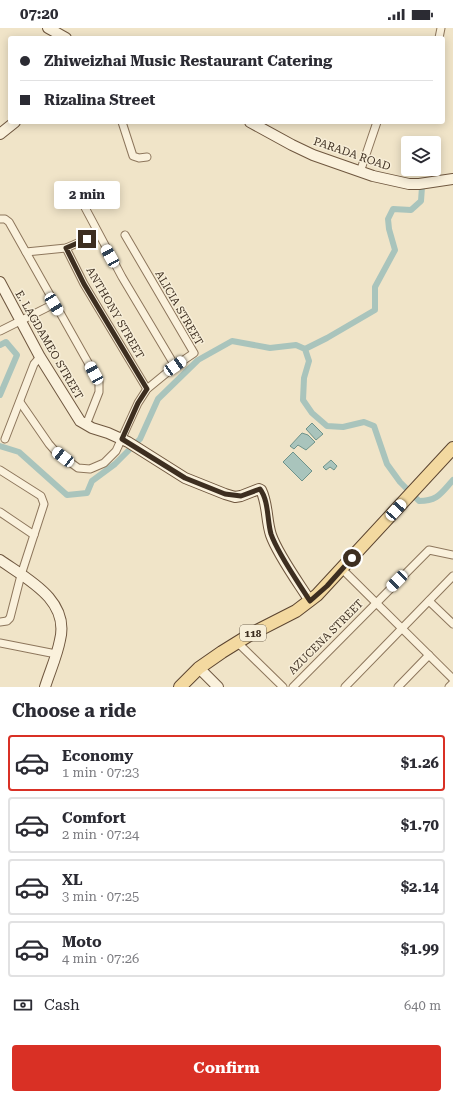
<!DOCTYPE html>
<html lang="en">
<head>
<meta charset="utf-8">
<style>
  body { margin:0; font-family:"Roboto Serif",serif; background:#f2f2f3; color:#2b2b33; height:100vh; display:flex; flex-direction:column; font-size:15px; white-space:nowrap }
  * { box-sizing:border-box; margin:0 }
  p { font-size:13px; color:#7c7c81 }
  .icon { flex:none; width:22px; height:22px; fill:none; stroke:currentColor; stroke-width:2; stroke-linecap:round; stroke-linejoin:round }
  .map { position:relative; height:659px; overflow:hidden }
  .sheet { display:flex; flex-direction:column; background:#fff; flex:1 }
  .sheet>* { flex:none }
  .hud { position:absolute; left:8px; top:8px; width:437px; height:88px; border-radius:4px; box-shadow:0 2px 10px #0003; display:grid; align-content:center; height:88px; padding:0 12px; background:#fff }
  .buttons { position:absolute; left:401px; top:108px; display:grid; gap:8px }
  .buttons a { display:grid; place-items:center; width:40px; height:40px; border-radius:4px; background:#fff; box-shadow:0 2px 10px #0003; font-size:20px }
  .end { position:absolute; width:18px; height:18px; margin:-9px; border:5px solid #3d2e20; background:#fff; box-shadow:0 0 0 2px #fff }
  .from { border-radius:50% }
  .bubble { position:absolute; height:28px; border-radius:4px; background:#fff; box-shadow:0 2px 10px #0003; font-size:13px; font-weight:700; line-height:28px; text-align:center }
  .car { position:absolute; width:12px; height:24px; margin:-12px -6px; border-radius:5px; box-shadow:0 0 3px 1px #0007; background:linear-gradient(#fff 24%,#345 0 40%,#fff 0 76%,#345 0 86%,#fff 0) }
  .hud b { display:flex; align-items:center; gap:14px; height:38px; font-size:15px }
  .hud b+b { border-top:1px solid #e1e1e2 }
  .hud i { width:10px; height:10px; background:#2b2b33 }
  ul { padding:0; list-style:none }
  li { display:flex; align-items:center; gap:12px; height:56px; margin:0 8px 6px; padding:0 4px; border:2px solid #e1e1e2; border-radius:4px }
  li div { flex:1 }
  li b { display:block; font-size:15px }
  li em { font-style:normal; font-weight:700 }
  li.active { border-color:#d93025 }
  li>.icon { width:36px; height:36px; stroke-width:1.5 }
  h2 { padding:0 12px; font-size:18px; line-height:48px }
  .pay { display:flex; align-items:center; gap:10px; height:44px; padding:0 12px; font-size:15px }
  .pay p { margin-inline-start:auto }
  .button { display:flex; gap:8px; margin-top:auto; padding:8px 12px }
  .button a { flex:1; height:46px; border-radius:4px; background:#d93025; color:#fff; font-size:16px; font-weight:700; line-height:46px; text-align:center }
  .status { display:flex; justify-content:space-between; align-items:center; height:28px; padding:0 20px; background:#fff; direction:ltr }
  .status svg { height:11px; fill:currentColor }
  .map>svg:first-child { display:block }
  .water { fill:#a9c4bc; stroke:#6f938a }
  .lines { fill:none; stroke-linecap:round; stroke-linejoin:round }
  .canal { stroke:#a9c4bc; stroke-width:6 }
  .street-casing { stroke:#8d765c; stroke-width:9 }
  .secondary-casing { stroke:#6f573f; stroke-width:12 }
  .primary-casing { stroke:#5b4430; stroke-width:14 }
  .street { stroke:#faf1dc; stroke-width:7 }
  .secondary { stroke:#faf1dc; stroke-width:10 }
  .primary { stroke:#f3d9a0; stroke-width:12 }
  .route { stroke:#3d2e20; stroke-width:5 }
  .labels { text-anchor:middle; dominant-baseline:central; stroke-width:3; stroke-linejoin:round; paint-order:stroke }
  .shield { fill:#f7eed8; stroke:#756857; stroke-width:1 }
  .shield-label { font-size:10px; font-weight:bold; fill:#3d2e20 }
  .street-label { font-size:11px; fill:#3d2e20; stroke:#f7eed8 }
</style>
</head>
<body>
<div class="status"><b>07:20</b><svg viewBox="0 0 49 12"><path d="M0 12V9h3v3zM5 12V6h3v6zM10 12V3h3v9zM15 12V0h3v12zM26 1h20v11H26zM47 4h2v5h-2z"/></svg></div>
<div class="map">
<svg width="453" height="659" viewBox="0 0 453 659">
  <rect width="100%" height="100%" fill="#f0e4c8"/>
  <g class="water">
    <polygon points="312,395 323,406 316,412 306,401"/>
    <polygon points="302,405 308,407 315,414 306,422 298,417 294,421 290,418"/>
    <polygon points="293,424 312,443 302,453 283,434"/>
    <polygon points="331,432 337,438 334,442 330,439 326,442 323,439"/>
  </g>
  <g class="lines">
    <g class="canal">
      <polyline points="0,317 6,314 17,327 0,367"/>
      <polyline points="305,321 327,310 375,282 375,259 395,222 389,201 388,191 393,181 411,182 421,173 422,159"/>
      <path d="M0,418l19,6 48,43 20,-2 5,-12 23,-17 25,-25 18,-40 40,-39 34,-19 38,7 26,-3 9,4 4,12 -5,17 -1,22 9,13 15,13 16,1 21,-5 10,4 13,38 13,18 19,19c19,0 22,-8 34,-21"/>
    </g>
    <g class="street-casing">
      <g id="street">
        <polyline points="439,10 441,0"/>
        <polyline points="122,94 133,128 139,130 147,129"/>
        <polyline points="360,144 377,94"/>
        <polyline points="81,172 122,249 175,338"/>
        <polyline points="0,191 5,191 9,194 99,354 99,364 86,397"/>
        <polyline points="66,220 84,256 147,361"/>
        <polyline points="26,224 66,220 98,206"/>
        <polyline points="0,303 54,276"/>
        <polyline points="20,374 49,416 56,424 78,440 90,441 104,435 116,423 138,375 147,361 175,338 194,325 125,207"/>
        <polyline points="5,411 34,336 40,329"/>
        <polyline points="0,442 41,468 44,476 21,547 10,590 7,593 0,594"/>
        <polyline points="0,484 34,507"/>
        <polyline points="342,541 453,651"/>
        <polyline points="429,573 453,596"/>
        <polyline points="237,614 283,659"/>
        <polyline points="0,615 56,626"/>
        <polyline points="293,659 429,522 453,527"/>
        <polyline points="345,659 453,548"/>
        <polyline points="398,659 429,627"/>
        <polyline points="449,659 453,655"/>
      </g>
    </g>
    <g class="secondary-casing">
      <g id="secondary">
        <polyline points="48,0 66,10"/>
        <polyline points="250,94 292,117 313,127 373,148 409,156 419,156 453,151"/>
        <polyline points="0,106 15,94"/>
        <path d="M0,254l40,75 40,64 12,7 16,5 20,9 57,36 40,16 10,3 6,-1 18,-7 2,1c7,14 5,30 10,45 7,20 27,47 39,66"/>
        <path d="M0,532c27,19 70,40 60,80 -3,16 -10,31 -15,47"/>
        <polyline points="199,640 218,659"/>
      </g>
    </g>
    <g class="primary-casing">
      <polyline id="primary" points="180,659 199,640 222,624 251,606 296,583 317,567 453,420"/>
    </g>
    <use href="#street" class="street"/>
    <use href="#secondary" class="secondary"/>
    <use href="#primary" class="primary"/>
  </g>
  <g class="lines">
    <path class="route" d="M87,211l-21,9 18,36 63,105 -9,14 -16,36 63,39 40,16 16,2 19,-7c9,12 7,31 11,45 7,20 27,48 39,67l17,-15 25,-28"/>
  </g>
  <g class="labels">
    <rect class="shield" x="240" y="597" width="26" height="16" rx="3"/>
    <g class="shield-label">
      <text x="253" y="605">118</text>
    </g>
    <g class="street-label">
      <text transform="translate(352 126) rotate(19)">PARADA ROAD</text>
      <text transform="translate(179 280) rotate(60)">ALICIA STREET</text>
      <text transform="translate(115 285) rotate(60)">ANTHONY STREET</text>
      <text transform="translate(49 317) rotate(60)">E. LAGDAMEO STREET</text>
      <text transform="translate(326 609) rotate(-45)">AZUCENA STREET</text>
    </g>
  </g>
</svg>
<div class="buttons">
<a><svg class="icon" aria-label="layers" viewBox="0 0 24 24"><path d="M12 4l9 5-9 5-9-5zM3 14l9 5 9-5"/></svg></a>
</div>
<i class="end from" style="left:352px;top:530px"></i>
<i class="end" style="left:87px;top:211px"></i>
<div class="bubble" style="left:54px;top:153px;width:66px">2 min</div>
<i class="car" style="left:110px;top:228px;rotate:331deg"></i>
<i class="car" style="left:54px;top:276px;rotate:149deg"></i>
<i class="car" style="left:175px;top:338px;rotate:56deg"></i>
<i class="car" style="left:94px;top:345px;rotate:331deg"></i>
<i class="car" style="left:63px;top:429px;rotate:308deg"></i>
<i class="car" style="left:396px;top:482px;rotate:42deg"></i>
<i class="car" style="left:397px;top:553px;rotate:225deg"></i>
<div class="hud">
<b><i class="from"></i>Zhiweizhai Music Restaurant Catering</b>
<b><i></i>Rizalina Street</b>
</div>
</div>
<section class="sheet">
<h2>Choose a ride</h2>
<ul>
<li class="active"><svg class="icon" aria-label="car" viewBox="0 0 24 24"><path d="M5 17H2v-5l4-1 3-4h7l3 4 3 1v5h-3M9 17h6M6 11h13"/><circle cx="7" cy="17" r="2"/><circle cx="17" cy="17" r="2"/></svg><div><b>Economy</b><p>1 min · 07:23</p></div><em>$1.26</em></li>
<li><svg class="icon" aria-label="car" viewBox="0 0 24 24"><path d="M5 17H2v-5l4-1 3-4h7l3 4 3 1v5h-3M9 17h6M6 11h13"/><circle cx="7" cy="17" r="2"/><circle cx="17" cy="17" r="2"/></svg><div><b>Comfort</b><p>2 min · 07:24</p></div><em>$1.70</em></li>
<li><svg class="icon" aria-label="car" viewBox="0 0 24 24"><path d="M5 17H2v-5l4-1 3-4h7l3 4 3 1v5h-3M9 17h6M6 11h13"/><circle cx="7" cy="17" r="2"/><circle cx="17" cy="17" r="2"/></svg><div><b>XL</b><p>3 min · 07:25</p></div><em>$2.14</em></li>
<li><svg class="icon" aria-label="car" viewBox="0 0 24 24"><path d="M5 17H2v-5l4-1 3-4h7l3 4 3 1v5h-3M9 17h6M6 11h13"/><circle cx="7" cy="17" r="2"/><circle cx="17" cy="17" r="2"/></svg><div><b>Moto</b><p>4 min · 07:26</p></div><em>$1.99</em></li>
</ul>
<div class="pay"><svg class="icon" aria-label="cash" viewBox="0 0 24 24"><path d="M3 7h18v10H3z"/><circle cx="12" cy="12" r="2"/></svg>Cash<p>640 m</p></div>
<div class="button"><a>Confirm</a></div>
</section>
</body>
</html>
